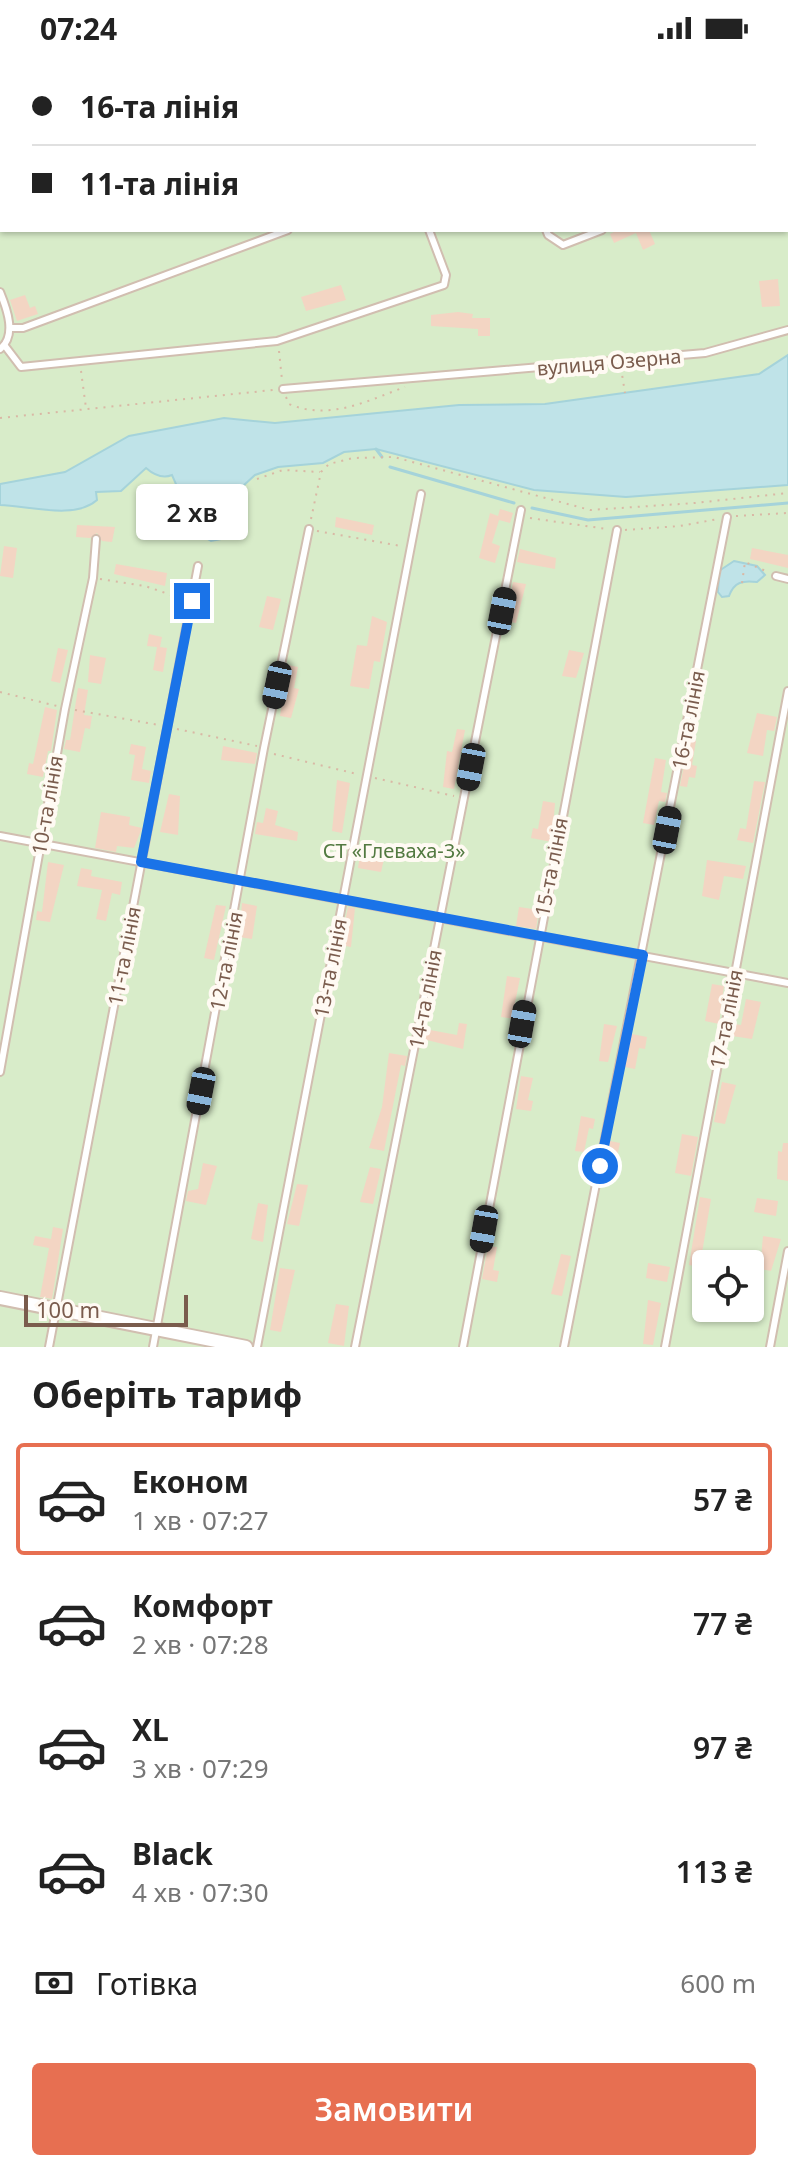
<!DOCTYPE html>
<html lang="uk">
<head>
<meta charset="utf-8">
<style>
  body { margin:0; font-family:"Noto Sans",sans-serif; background:#f2f2f2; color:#222; height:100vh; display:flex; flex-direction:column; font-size:30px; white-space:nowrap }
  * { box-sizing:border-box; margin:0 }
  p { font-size:26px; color:#767676 }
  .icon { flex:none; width:44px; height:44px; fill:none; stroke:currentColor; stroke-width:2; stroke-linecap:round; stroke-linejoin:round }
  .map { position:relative; height:1291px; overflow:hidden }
  .sheet { display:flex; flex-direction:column; background:#fff; flex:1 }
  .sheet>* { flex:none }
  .hud { position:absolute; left:0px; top:0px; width:788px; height:176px; box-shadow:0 2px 6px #0004; display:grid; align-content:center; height:176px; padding:0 32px; background:#fff }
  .buttons { position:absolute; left:692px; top:1194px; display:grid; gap:16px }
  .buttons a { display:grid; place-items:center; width:72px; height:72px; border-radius:8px; background:#fff; box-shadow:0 2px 6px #0004; font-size:40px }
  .scale { position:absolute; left:24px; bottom:20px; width:164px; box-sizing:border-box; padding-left:8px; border:4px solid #7a5c4d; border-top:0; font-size:22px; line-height:28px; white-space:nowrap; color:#7a5c4d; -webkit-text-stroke:6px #fffaf3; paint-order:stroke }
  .end { position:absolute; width:36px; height:36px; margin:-18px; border:10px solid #1a73e8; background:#fff; box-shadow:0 0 0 4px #fff }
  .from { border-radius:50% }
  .bubble { position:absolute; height:56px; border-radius:8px; background:#fff; box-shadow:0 2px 6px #0004; font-size:26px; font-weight:600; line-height:56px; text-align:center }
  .car { position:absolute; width:24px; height:48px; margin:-24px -12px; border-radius:10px; box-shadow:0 0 6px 2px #0007; background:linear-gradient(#222 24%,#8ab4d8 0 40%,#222 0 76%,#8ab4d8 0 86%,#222 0) }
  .hud b { display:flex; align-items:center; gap:28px; height:76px; font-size:30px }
  .hud b+b { border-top:2px solid #e0e0e0 }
  .hud i { width:20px; height:20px; background:#222 }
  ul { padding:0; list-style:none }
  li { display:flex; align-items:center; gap:24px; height:112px; margin:0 16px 12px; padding:0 16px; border:4px solid transparent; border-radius:8px }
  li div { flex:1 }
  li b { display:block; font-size:30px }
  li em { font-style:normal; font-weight:600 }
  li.on { border-color:#e76f51 }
  li>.icon { width:72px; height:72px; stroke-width:1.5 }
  h2 { padding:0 32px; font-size:36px; line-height:96px }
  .pay { display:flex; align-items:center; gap:20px; height:88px; padding:0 32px; font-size:30px }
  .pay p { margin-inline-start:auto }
  .button { display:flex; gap:16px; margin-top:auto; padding:16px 32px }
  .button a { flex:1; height:92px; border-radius:8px; background:#e76f51; color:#fff; font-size:32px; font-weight:600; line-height:92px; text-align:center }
  .status { display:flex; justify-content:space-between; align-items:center; height:56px; padding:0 40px; background:#fff; direction:ltr }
  .status svg { height:22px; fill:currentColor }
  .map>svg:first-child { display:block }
  .green { fill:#d8ecc9; fill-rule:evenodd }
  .water { fill:#bfe3e8; stroke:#a5d3da; stroke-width:2 }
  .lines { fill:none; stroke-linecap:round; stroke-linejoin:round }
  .stream { stroke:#a5d3da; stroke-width:3 }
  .building { fill:#f3d5c3 }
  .service-casing { stroke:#d1beb0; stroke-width:10 }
  .minor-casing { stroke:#d1beb0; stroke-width:16 }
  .path { stroke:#d9b8a5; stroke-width:2; stroke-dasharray:2 6; stroke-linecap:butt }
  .service { stroke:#fff; stroke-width:6 }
  .minor { stroke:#fff; stroke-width:12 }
  .route { stroke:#1a73e8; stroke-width:10 }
  .labels { text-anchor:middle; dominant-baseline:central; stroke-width:8; stroke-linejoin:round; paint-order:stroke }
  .street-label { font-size:20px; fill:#7a5c4d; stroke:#fffaf3 }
  .park-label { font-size:20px; fill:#537a41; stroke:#fffaf3 }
</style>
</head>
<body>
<div class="status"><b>07:24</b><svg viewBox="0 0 49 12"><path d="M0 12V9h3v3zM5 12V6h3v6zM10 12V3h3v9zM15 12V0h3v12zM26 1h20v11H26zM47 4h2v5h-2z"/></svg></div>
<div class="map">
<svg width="788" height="1291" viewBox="0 0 788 1291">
  <rect width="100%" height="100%" fill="#fdf6ec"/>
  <path class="green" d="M0,0h788v1291h-788zM2,2h784v172h-784zM706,1208h44v44h-44z"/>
  <g class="water">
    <path d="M788,299v130l-162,12 -92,-7 -158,-41 -32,3 -21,11 -45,4 -23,8 -24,22 -1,34 -4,7 -15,3 -28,-17 4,-15 -15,-34c-10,4 -18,0 -26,-7l-25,23 -25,1 1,8c-22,20 -68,6 -97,5v-21l65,-12 64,-36 95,-18 51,5 184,-18 86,-1 214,-30z"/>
    <path d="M734,505l23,5 8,9 -8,7c-14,-2 -23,0 -28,14l-7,1 -4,-5 1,-21z"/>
  </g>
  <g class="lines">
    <g class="stream">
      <polyline points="376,393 382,401"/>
      <polyline points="390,411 514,447"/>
      <polyline points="532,452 588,464 788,447"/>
    </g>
  </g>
  <g class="building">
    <polygon points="618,174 649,174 655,188 643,194 636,177 614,187 610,178"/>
    <polygon points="778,223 780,250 762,251 759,225"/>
    <polygon points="341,229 346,244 306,255 301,241"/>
    <polygon points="25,239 30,252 35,250 38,258 17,265 10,244"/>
    <polygon points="458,256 473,258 472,262 490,262 490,280 478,280 478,273 431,270 431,259"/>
    <polygon points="500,453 513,457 510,467 499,464 492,487 500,490 495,507 479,502 490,457 498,460"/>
    <polygon points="336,461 374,469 372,479 335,471"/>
    <polygon points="77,469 115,471 112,486 102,485 97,477 90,482 76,481"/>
    <polygon points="4,490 17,492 13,522 0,520"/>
    <polygon points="752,492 788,499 788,512 750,503"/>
    <polygon points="520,493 556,502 555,513 517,506"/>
    <polygon points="116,508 167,517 165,530 114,518"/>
    <polygon points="513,526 526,528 516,567 505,565"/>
    <polygon points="267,540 281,543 273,574 259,571"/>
    <polygon points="372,560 387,566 380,606 374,605 369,633 350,630 357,589 367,590"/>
    <polygon points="149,578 162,581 160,591 167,592 163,616 153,614 157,591 147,590"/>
    <polygon points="58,592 68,594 60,627 51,625"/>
    <polygon points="569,594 584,597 576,622 562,620"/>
    <polygon points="90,599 106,602 101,628 88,626"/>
    <polygon points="288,609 298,611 294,632 299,633 291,662 280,660"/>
    <polygon points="78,632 88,634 84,659 92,660 90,673 85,672 80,696 64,693 66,684 70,684"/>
    <polygon points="45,651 57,654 51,695 48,695 43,721 27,718 29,707 33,708"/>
    <polygon points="757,657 777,661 774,675 767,674 763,700 747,697"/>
    <polygon points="457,673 465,674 454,733 443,731 447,695 452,696"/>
    <polygon points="689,683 696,685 692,709 697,710 695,722 689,721 687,731 680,730"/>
    <polygon points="131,688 146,691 142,713 151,715 149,727 131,724 135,699 129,698"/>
    <polygon points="223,690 257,697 255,708 221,704"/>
    <polygon points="655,702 666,704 661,736 667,737 665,746 659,745 654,769 643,767"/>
    <polygon points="337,724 350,727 342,777 332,775"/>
    <polygon points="754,725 765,726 753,787 737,784 740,772 746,773"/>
    <polygon points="169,738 180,740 178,779 160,776"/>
    <polygon points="543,745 555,747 552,786 531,782 533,772 538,773"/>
    <polygon points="266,752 278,755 275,769 298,776 297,785 255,778 257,766 263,767"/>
    <polygon points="101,756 130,761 129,769 142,772 134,792 117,790 116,796 95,792"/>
    <polygon points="360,799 384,803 381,816 358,812"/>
    <polygon points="707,804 746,810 743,823 724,820 719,844 702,840"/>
    <polygon points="48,806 64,809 50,866 36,864 37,855 42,856"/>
    <polygon points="81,812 92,814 91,820 122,826 120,839 112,837 106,865 96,863 102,834 77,830"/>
    <polygon points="242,847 257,850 252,883 239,881"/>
    <polygon points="216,849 226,850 214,904 204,902"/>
    <polygon points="348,851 355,852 351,891 340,889"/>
    <polygon points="519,851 539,854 536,873 516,870"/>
    <polygon points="507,920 520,922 514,952 521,953 515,963 501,961"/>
    <polygon points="712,928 724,930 719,968 705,965"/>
    <polygon points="746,943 761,946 752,983 732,980 735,968 741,969"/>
    <polygon points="459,967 467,968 463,993 423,983 425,973 457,979"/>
    <polygon points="604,968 617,970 608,1006 599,1005"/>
    <polygon points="632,978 647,981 645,993 639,992 635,1013 625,1011"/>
    <polygon points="389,997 407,1000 405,1010 401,1009 384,1095 369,1092 382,1051"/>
    <polygon points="521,1020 533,1022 528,1044 533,1045 531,1055 516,1053"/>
    <polygon points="722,1026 736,1029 725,1068 714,1066"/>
    <polygon points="581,1060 595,1063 593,1073 589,1072 584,1096 575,1095"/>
    <polygon points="682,1078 698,1081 691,1120 675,1117"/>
    <polygon points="610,1085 620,1087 612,1123 603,1121"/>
    <polygon points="783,1087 788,1087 788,1125 777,1123 778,1095 782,1096"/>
    <polygon points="203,1107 217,1110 206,1149 186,1145 188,1135 198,1133"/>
    <polygon points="370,1111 381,1113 373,1148 360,1146"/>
    <polygon points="297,1128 308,1129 299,1170 287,1168"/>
    <polygon points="700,1141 711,1143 702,1197 709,1198 706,1212 689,1209"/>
    <polygon points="757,1142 778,1145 776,1160 754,1156"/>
    <polygon points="258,1147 268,1149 263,1186 251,1183"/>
    <polygon points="53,1171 63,1173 52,1243 40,1241 49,1192 33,1189 35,1180 51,1183"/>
    <polygon points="763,1180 781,1183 771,1215 760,1213"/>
    <polygon points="488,1190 497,1191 493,1214 499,1215 497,1226 482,1223"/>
    <polygon points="561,1198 571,1200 562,1240 551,1238"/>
    <polygon points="648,1207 670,1211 667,1226 646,1222"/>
    <polygon points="280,1212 295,1214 281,1276 270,1274"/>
    <polygon points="648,1244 661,1247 653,1289 643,1288"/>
    <polygon points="336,1248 349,1250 344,1290 328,1287"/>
  </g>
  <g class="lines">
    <g class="service-casing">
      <g id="service">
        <polyline points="364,0 364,2"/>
        <polyline points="483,0 484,2"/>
        <polyline points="140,2 146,0"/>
        <polyline points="753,2 758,0"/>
        <polyline points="786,104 788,103"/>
        <polyline points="0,163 2,163"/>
        <polyline points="546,174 548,179 563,189 602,174"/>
        <path d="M0,236c7,17 17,44 0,57"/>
        <polyline points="10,272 23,272 288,174"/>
        <polyline points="5,290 21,311 277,285 444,229 446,219 429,174"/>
        <polyline points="283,333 705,297 788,274"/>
        <polyline points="776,520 788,523"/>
        <polyline points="0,780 788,927"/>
        <polyline points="0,1016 65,653 93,522 96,483"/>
        <polyline points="49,1291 198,510"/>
        <polyline points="153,1291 264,692 309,473"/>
        <polyline points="257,1291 421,438"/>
        <polyline points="355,1291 521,454"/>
        <polyline points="463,1291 617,474"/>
        <polyline points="564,1291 727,461"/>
        <polyline points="665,1291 788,635"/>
        <polyline points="770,1291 788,1195"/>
      </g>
    </g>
    <g class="minor-casing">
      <polyline id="minor" points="0,1242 246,1291"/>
    </g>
    <g class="path">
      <polyline points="279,295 282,324"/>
      <polyline points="621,312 625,337"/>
      <polyline points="81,315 86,352"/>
      <path d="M286,341l3,7c40,17 78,-3 116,-17"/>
      <polyline points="0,362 273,334"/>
      <polyline points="257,423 283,414 320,416"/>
      <polyline points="736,460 788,457"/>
      <polyline points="530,462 607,473"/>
      <polyline points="311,463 321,416 329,408 353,402 394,401 590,454 695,447 788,437"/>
      <polyline points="625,474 680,470 718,463"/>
      <polyline points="317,475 401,490"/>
      <polyline points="100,523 145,530 183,543"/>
      <polyline points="742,527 745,506 768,516"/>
      <polyline points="0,636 57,650"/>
      <polyline points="75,654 159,669"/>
      <polyline points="177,673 257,690"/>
      <polyline points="274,698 357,718"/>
      <polyline points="375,722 454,740"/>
    </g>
    <use href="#service" class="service"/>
    <use href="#minor" class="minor"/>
  </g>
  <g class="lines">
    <polyline class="route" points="192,545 141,806 643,899 600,1110"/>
  </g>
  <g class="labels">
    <g class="street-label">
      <text transform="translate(609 306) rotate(-5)">вулиця Озерна</text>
      <text transform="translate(688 664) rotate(-79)">16-та лінія</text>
      <text transform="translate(47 749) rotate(-80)">10-та лінія</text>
      <text transform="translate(551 811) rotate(-79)">15-та лінія</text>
      <text transform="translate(124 900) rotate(-79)">11-та лінія</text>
      <text transform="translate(226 905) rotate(-79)">12-та лінія</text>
      <text transform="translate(330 912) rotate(-79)">13-та лінія</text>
      <text transform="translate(425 943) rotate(-79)">14-та лінія</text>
      <text transform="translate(726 963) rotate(-79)">17-та лінія</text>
    </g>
    <g class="park-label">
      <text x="394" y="794">СТ «Глеваха-3»</text>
    </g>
  </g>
</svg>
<div class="buttons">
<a><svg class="icon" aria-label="locate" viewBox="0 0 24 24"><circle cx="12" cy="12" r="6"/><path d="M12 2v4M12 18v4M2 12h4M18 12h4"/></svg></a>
</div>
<div class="scale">100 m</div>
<i class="end from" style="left:600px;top:1110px"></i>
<i class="end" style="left:192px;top:545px"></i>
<div class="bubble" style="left:136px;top:428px;width:112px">2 хв</div>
<i class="car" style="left:502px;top:555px;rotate:11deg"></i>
<i class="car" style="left:277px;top:629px;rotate:192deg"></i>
<i class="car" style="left:471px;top:711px;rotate:191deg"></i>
<i class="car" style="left:667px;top:774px;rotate:11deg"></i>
<i class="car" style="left:522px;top:968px;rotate:10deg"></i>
<i class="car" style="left:201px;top:1035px;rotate:191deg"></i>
<i class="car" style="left:484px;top:1173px;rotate:190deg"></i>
<div class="hud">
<b><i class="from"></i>16-та лінія</b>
<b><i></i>11-та лінія</b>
</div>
</div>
<section class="sheet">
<h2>Оберіть тариф</h2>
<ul>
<li class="on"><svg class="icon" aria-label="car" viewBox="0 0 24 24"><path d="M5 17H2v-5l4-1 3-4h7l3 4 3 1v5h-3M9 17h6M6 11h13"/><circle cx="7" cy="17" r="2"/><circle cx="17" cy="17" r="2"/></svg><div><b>Економ</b><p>1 хв · 07:27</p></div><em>57 ₴</em></li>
<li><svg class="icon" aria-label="car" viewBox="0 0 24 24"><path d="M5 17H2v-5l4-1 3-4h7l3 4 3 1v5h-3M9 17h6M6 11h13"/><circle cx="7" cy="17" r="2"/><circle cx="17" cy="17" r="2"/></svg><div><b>Комфорт</b><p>2 хв · 07:28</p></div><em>77 ₴</em></li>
<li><svg class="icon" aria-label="car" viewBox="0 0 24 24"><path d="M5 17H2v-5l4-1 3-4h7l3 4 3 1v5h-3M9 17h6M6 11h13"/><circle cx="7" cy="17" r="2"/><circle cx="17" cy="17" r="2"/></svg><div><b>XL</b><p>3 хв · 07:29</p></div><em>97 ₴</em></li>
<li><svg class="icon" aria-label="car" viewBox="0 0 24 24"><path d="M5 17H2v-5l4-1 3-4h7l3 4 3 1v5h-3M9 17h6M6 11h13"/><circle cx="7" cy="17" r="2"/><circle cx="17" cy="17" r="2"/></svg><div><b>Black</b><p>4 хв · 07:30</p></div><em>113 ₴</em></li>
</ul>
<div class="pay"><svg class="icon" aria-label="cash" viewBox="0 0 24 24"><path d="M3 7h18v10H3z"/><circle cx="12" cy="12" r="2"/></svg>Готівка<p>600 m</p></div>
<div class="button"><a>Замовити</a></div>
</section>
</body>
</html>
